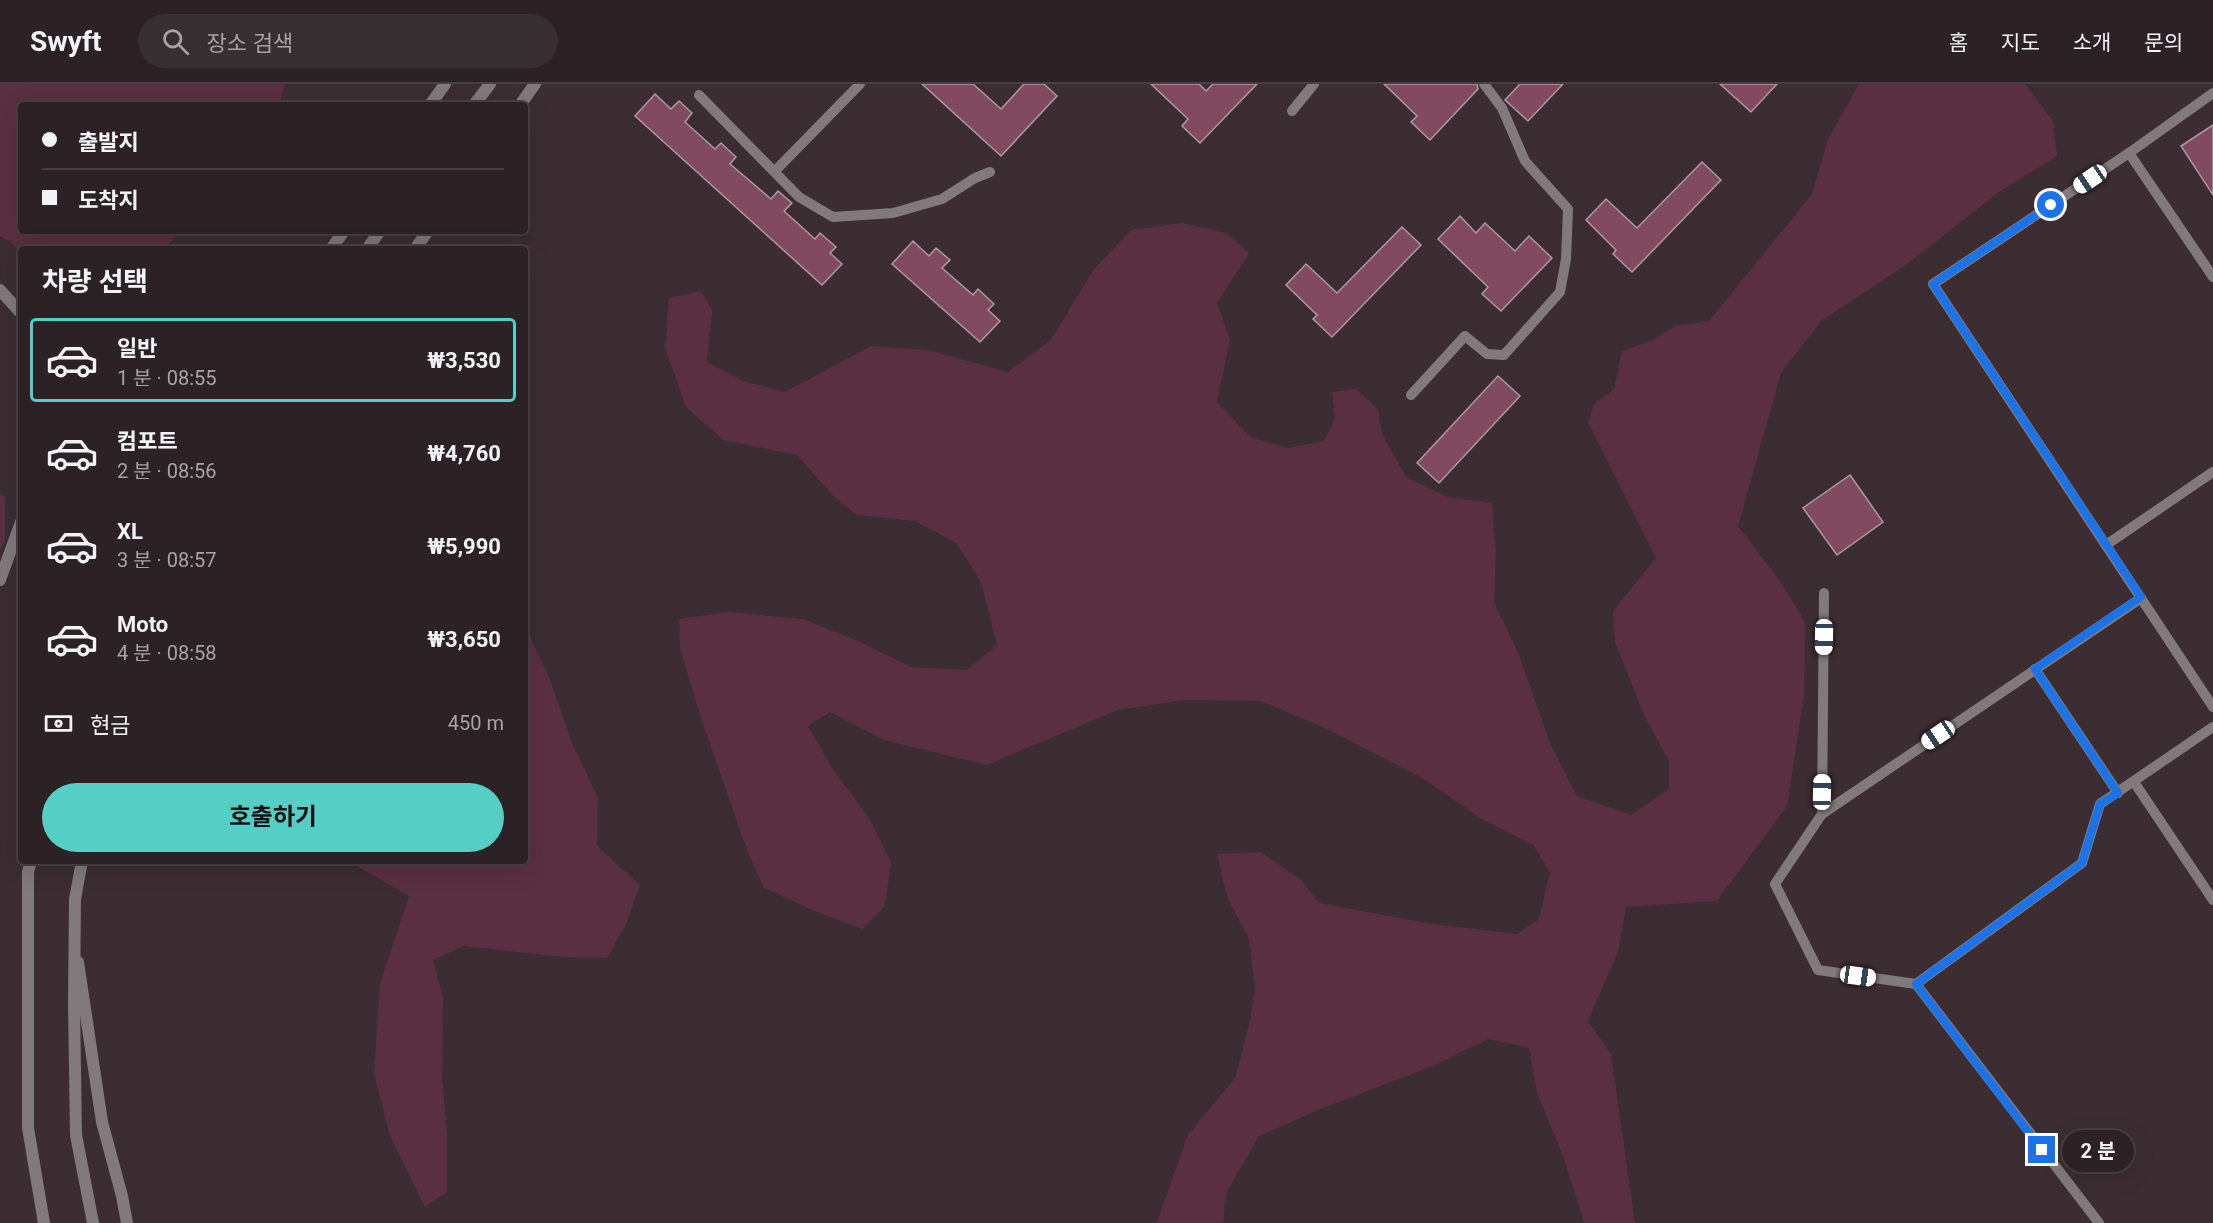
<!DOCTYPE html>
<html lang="ko">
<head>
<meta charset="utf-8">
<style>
  body { margin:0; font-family:Roboto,"Noto Sans KR",sans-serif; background:#382f32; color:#f1f3f6; height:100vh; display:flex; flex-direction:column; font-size:22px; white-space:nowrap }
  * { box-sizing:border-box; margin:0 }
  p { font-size:20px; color:#a6a4a7 }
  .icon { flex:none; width:33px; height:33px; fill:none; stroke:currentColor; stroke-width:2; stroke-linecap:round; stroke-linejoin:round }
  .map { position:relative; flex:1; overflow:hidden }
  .panel { position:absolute; left:18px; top:162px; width:510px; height:618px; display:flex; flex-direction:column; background:#2c2226; border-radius:6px; box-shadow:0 6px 24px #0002,0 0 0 2px #483f43 }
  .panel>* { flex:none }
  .banner { position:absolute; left:18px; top:18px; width:510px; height:132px; border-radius:6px; box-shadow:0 6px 24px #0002,0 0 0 2px #483f43; display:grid; align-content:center; height:132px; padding:0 24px; background:#2c2226 }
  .end { position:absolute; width:27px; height:27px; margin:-14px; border:8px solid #1a73e8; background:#fff; box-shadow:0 0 0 3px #fff }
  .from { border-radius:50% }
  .bubble { position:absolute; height:42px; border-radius:21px; background:#2c2226; box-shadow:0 6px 24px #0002,0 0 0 2px #483f43; font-size:20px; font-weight:700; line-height:42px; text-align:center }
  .car { position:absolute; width:18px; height:36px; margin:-18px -9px; border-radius:8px; box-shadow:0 0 4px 2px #0007; background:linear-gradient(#fff 24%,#345 0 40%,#fff 0 76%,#345 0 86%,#fff 0) }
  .banner b { display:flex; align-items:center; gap:21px; height:57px; font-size:22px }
  .banner b+b { border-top:2px solid #483f43 }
  .banner i { width:15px; height:15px; background:#f1f3f6 }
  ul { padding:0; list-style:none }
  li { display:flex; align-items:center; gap:18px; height:84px; margin:0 12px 9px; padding:0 12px; border:3px solid transparent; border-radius:6px }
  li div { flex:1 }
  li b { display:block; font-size:22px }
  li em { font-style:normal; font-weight:700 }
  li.selected { border-color:#55cec5 }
  li>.icon { width:54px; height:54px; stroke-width:1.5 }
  h2 { padding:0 24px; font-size:27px; line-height:72px }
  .pay { display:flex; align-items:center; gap:15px; height:66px; padding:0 24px; font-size:22px }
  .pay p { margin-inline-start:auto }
  .button { display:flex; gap:12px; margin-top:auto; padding:12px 24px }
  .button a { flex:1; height:69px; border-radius:36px; background:#55cec5; color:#111; font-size:24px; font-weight:700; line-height:69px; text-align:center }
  header { display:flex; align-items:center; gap:36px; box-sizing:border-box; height:84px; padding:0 30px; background:#2c2226; border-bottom:2px solid #483f43 }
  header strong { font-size:28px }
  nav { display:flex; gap:33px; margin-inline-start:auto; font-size:21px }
  .search { width:420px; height:54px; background:#382f32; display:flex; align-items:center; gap:15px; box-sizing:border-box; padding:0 21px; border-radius:33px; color:#a6a4a7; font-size:22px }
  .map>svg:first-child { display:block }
  .green { fill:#5a2f41 }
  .building { fill:#814a61; stroke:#ac9aa0; stroke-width:1.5 }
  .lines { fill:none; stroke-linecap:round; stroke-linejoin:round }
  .service { stroke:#81797c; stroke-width:10 }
  .minor { stroke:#81797c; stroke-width:12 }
  .tertiary { stroke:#81797c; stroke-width:12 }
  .route { stroke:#1a73e8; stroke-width:8 }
</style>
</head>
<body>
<header>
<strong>Swyft</strong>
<div class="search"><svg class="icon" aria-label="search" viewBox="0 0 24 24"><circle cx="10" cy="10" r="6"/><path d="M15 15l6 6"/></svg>장소 검색</div>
<nav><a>홈</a><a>지도</a><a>소개</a><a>문의</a></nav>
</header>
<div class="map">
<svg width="2213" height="1139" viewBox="0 0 2213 1139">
  <rect width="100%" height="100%" fill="#3b2d32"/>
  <g class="green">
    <polygon points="0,0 285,0 279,21 21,21 21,147 182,147 163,165 21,165 21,169 11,158 0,152"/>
    <polygon points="1859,0 2025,0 2053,37 2057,72 1999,108 1906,181 1821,237 1781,289 1738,442 1781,498 1805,538 1804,612 1787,722 1717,817 1626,823 1618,868 1588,937 1611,970 1635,1139 1584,1139 1563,1072 1537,1009 1529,964 1488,955 1433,982 1318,1026 1259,1052 1226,1109 1223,1139 1157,1139 1187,1052 1235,994 1250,937 1255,905 1249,855 1227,813 1217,770 1261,768 1301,796 1319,819 1433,840 1517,850 1539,835 1550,788 1533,761 1482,735 1422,694 1325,644 1260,617 1185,616 1118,626 987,681 884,656 830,628 808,642 834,687 869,734 891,778 885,822 862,845 815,827 764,804 749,771 700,632 680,563 679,535 728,528 803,535 856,556 911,583 967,586 997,561 981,498 956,459 915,437 857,431 833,412 797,371 723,356 686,323 665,264 669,214 701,207 712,226 707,278 743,297 785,308 871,262 928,266 1008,288 1051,256 1094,185 1131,146 1182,139 1226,149 1249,169 1217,219 1230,255 1217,318 1252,354 1289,364 1324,357 1335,335 1332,308 1356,305 1378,325 1382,350 1406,393 1448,413 1492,419 1496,471 1494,518 1520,573 1549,657 1577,712 1631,731 1669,705 1669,677 1644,631 1615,558 1613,527 1656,474 1588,338 1594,320 1614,305 1622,267 1653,256 1675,242 1709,237 1812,110 1828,55"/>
    <polygon points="0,410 5,413 5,458 0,465"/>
    <polygon points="525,543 547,588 573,661 598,714 597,762 640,801 626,840 607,874 562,873 464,862 433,876 443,913 442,995 447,1048 447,1108 425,1123 390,1052 374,989 380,899 409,812 348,777 525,777"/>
  </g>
  <g class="building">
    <polygon points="922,0 973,0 1001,25 1024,0 1044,0 1057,12 1001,72"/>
    <polygon points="1151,0 1199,0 1206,7 1213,0 1257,0 1200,59 1182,42 1188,35"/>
    <polygon points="1384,0 1477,0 1478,5 1430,56 1411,38 1417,32"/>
    <polygon points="1520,0 1563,0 1528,37 1505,16"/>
    <polygon points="1720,0 1777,0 1751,28"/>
    <polygon points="655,10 671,25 679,17 692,29 685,38 715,65 721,59 736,73 730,80 771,115 778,107 792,119 784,127 815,155 820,149 836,163 830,169 842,180 822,201 635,32"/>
    <polygon points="2213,41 2213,111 2181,62"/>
    <polygon points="1702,78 1721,96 1632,188 1613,170 1616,166 1586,136 1606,115 1637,144"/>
    <polygon points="1460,132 1476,149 1485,139 1515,167 1529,152 1552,174 1501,227 1482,210 1488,203 1438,155"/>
    <polygon points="1402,143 1421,161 1332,253 1313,235 1317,231 1286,201 1306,180 1337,209"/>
    <polygon points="913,157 929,172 936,164 950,176 942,184 973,211 978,205 994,220 988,226 1000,237 980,258 892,180"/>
    <polygon points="1498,292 1520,312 1439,399 1417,379"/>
    <polygon points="1850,391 1883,438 1837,471 1803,424"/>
  </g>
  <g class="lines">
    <g class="service">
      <polyline points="2213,9 2129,69 1933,200 2213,623"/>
      <polyline points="699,11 799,113 833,133 893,129 942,115 975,94 990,88"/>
      <polyline points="1292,27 1314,0"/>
      <polyline points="2129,69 2213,193"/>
      <polyline points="775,87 860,0"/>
      <polyline points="1411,311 1465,252 1487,270 1504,271 1560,208 1566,175 1568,125 1525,77 1502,24 1484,0"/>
      <polyline points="2106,461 2213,388"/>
      <polyline points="1824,509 1822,730 1775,800 1818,886 1916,900 2099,1139"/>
      <polyline points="2035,585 2118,709"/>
      <polyline points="2134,698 2213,816"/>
      <polyline points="1822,730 2141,514"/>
      <polyline points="1916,900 2082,779 2100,720 2213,643"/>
    </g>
    <g class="minor">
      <polyline points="430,21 445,0"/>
      <polyline points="331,165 344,147"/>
      <polyline points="0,206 21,229"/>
      <polyline points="0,496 21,438"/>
      <polyline points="78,878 102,1038 122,1112 127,1139"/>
    </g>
    <g class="tertiary">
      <polyline points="474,21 490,0"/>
      <polyline points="520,21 535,0"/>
      <polyline points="367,165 380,147"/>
      <polyline points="415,165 428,147"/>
      <polyline points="31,777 28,788 28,1044 44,1139"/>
      <polyline points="82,777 75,815 74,920 76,1051 93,1139"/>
    </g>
  </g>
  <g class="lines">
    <polyline class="route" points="2042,1066 1916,900 2082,779 2100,720 2118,709 2035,585 2141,513 1933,200 2051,121"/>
  </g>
</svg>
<i class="end from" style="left:2051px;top:121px"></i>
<i class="end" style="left:2042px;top:1066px"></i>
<div class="bubble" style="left:2062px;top:1046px;width:72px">2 분</div>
<i class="car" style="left:2090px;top:95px;rotate:236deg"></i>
<i class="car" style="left:1824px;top:553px;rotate:181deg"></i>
<i class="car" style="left:1938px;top:651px;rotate:236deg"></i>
<i class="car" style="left:1822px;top:708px;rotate:1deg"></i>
<i class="car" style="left:1858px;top:892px;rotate:98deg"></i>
<div class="banner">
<b><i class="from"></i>출발지</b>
<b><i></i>도착지</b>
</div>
<section class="panel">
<h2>차량 선택</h2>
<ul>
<li class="selected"><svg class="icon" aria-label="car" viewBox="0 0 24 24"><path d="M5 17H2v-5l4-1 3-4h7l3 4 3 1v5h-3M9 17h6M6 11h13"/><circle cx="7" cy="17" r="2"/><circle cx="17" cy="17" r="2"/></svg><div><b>일반</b><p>1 분 · 08:55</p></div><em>₩3,530</em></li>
<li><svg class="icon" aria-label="car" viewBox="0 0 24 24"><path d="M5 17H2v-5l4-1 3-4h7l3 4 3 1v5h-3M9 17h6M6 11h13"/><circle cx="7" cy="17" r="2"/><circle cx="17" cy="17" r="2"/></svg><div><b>컴포트</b><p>2 분 · 08:56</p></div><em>₩4,760</em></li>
<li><svg class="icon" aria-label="car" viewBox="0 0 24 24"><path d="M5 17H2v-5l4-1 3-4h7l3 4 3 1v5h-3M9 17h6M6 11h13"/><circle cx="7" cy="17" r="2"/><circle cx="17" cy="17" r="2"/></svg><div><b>XL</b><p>3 분 · 08:57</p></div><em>₩5,990</em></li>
<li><svg class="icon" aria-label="car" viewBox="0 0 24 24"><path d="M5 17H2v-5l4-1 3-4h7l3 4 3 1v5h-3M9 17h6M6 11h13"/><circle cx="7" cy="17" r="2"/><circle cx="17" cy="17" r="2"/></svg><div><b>Moto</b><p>4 분 · 08:58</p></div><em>₩3,650</em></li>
</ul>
<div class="pay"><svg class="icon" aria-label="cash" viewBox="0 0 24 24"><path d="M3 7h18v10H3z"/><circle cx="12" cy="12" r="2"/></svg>현금<p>450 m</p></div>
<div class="button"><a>호출하기</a></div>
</section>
</div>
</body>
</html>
